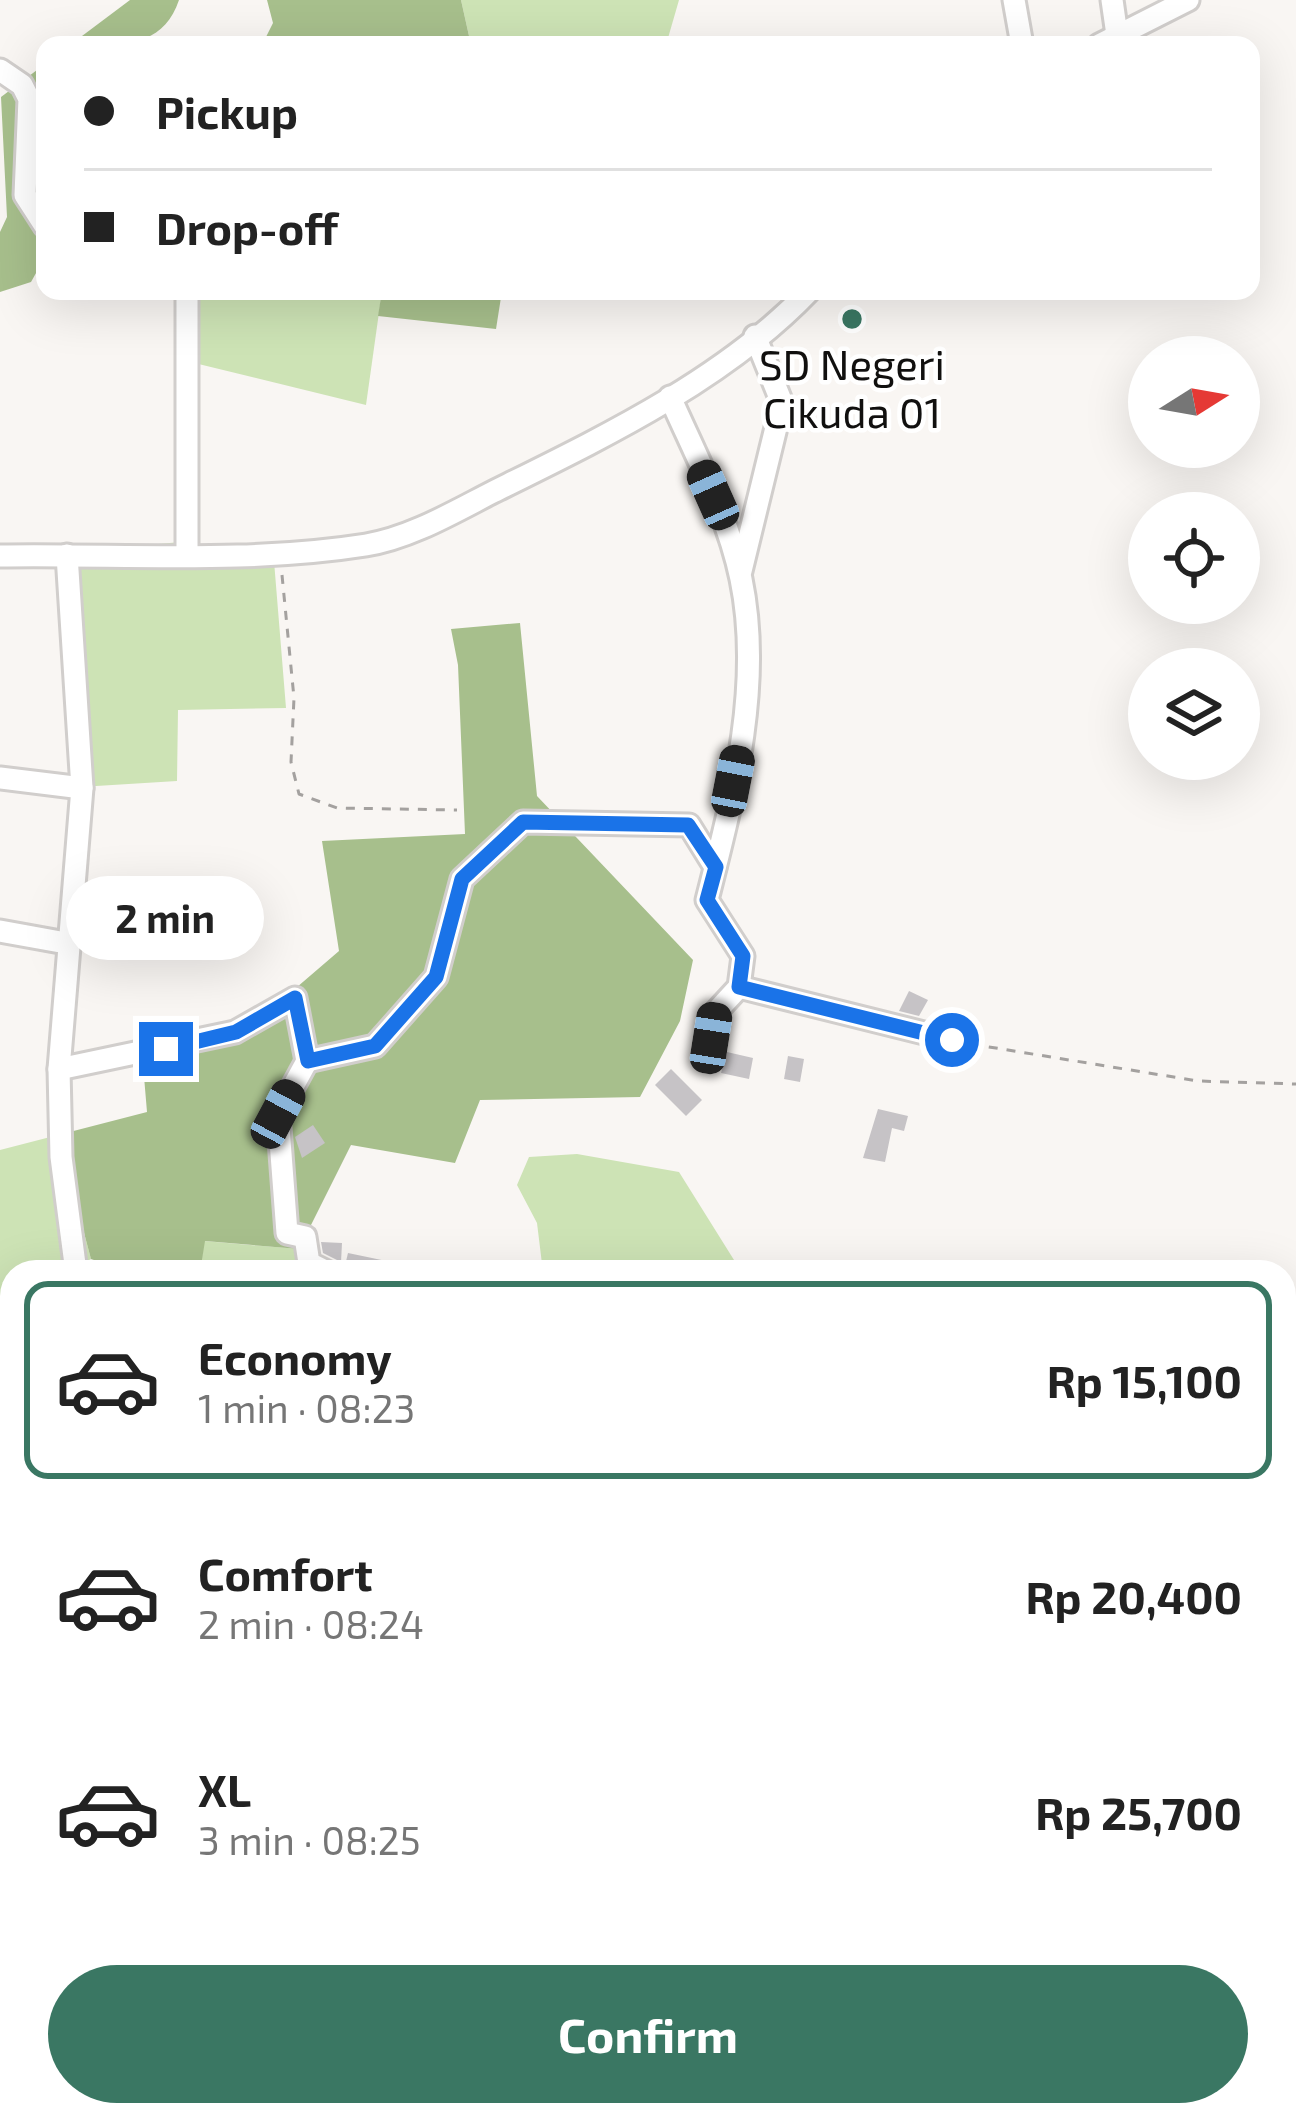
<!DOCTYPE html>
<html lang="en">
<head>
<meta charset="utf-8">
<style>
  body { margin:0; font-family:"Exo 2",sans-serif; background:#f6f6f6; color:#222; height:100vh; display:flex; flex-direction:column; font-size:45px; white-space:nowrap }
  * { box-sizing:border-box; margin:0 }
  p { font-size:39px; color:#767676 }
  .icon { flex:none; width:66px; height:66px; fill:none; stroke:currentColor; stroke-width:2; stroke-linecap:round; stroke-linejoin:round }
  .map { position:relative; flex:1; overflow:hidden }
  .panel { position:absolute; left:0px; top:1260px; width:1296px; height:867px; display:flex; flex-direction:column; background:#fff; border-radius:36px 36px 0 0; box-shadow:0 12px 48px #0002 }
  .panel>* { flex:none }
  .hud { position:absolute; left:36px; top:36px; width:1224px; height:264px; border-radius:24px; box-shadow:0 12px 48px #0002; display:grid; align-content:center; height:264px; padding:0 48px; background:#fff }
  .needle { width:78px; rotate:79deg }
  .controls { position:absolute; left:1128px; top:336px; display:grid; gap:24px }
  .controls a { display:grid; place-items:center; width:132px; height:132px; border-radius:50%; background:#fff; box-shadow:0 12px 48px #0002; font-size:60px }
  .end { position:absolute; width:54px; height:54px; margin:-27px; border:15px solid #1a73e8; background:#fff; box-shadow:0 0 0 6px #fff }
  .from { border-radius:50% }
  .bubble { position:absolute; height:84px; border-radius:42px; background:#fff; box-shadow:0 12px 48px #0002; font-size:39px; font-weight:700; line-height:84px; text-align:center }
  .car { position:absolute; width:36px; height:72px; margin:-36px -18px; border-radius:15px; box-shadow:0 0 9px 3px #0007; background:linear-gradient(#222 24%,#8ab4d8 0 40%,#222 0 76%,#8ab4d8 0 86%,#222 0) }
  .hud b { display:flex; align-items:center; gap:42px; height:114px; font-size:45px }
  .hud b+b { border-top:3px solid #e0e0e0 }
  .hud i { width:30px; height:30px; background:#222 }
  ul { padding:21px 0 0; list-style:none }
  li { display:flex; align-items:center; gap:36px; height:198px; margin:0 24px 18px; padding:0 24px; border:6px solid transparent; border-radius:24px }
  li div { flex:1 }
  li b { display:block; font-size:45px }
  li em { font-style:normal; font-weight:700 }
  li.current { border-color:#3a7763 }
  li>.icon { width:108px; height:108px; stroke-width:1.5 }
  .action { display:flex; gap:24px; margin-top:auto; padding:24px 48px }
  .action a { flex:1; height:138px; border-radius:72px; background:#3a7763; color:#fff; font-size:48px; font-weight:700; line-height:138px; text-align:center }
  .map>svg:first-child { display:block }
  .green { fill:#cde3b5 }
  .forest { fill:#a7bf8c }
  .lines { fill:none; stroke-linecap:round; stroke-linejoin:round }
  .river { stroke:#a0ebea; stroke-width:30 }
  .building { fill:#c6c3c6 }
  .minor-casing { stroke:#d1cecc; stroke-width:27 }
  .path { stroke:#a4a19f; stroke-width:3; stroke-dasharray:9 9; stroke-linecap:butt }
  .minor { stroke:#fff; stroke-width:21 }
  .route { stroke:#1a73e8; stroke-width:15 }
  .poi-dot { fill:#3a7763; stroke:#fff; stroke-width:4.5 }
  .labels { text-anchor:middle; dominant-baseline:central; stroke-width:9; stroke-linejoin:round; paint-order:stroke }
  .poi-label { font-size:42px; fill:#11100f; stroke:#fff }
</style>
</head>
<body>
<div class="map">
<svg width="1296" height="2126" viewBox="0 0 1296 2126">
  <rect width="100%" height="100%" fill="#f9f6f3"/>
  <g class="green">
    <polygon points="461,0 679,0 666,45 471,45"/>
    <polygon points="199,291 382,291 366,405 178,359"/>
    <polygon points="181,542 274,561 286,708 178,710 177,781 80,787 66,552"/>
    <polygon points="58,1135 91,1259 65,1272 12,1272 12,1298 0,1304 0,1150"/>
    <polygon points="577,1154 679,1172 739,1268 748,1272 543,1272 537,1223 517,1185 529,1157"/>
    <polygon points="204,1241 299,1249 350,1272 200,1272"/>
    <polygon points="1284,1440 1296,1465 1296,1660 1284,1652"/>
  </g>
  <g class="forest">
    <path d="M130,0h49c-17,51 -64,45 -109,45z"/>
    <polygon points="267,0 461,0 471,45 262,45 273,23"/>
    <polygon points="45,64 45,257 31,282 0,292 0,232 7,217 1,97"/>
    <polygon points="382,291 502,291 496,329 378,316"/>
    <polygon points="520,623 537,796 693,960 680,1021 640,1097 480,1100 455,1163 351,1145 299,1249 205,1241 200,1272 129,1272 91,1259 58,1135 147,1112 141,1041 254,1024 339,951 322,841 465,834 458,665 451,629"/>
    <polygon points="12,1460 12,1574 0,1576 0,1462"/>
    <polygon points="12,1770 12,2115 36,2115 35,2126 0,2126 0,1787"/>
    <polygon points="553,2115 688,2115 679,2126 543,2126"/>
  </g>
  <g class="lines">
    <g class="river">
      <polyline points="2,2126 12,2047 12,1857"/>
      <polyline points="633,2126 641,2115"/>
    </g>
  </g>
  <g class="building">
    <polygon points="909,991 928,1000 919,1016 899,1011"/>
    <polygon points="727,1052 753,1058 749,1079 721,1073"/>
    <polygon points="788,1056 804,1059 800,1082 784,1079"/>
    <polygon points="671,1069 702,1100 686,1116 655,1085"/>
    <polygon points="878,1109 908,1116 904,1131 892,1128 885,1162 863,1158"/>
    <polygon points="313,1125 325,1143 302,1158 295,1137"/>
    <polygon points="321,1242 342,1243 341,1262 323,1253"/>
    <polygon points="348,1253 415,1267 414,1272 344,1270"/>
  </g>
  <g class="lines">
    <g class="minor-casing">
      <g id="minor">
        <polyline points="1014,0 1022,45"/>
        <polyline points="1112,0 1117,35"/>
        <polyline points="1099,45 1188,0"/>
        <polyline points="0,70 22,85 29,99 25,195 45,226"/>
        <path d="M670,397c26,59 58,119 71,182 22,106 -8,218 -34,321l36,56 -4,31 -24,26 -3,45"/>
        <polyline points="187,553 187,291"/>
        <polyline points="67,555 82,788 59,1069 61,1157 76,1272"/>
        <path d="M0,556c121,-2 246,8 366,-11 44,-7 88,-33 127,-53 109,-54 231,-112 316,-201"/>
        <polyline points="741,571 782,403 755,336"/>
        <polyline points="0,778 82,788"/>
        <polyline points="0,931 66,943"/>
        <polyline points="739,987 952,1040"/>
        <polyline points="307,1061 278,1114 287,1233 305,1237 309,1263 327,1272"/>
        <polyline points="59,1069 235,1032 295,998 307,1061 375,1046 436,977 462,879 523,822 689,825 715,867"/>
        <polyline points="0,1312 12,1308"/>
        <polyline points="1284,2003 1296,2004"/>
        <polyline points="1041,2115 1042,2126"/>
        <polyline points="669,2126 676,2115"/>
      </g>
    </g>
    <g class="path">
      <polyline points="282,575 294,698 291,762 299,794 337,808 457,810"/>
      <polyline points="971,1044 1198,1081 1296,1084"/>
      <polyline points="1284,2109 1289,2126"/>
    </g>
    <use href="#minor" class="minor"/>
  </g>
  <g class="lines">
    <polyline class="route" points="166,1049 236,1032 295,998 308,1061 375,1046 436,977 462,879 523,822 688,825 716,867 707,900 743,956 739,987 952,1040"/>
  </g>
  <circle class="poi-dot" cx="852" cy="319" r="12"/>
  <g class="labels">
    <g class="poi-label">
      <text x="852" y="363">SD Negeri<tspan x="852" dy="48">Cikuda 01</tspan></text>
    </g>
  </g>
</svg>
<div class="controls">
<a><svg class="needle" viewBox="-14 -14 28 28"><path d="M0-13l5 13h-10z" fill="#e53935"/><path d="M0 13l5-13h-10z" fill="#767676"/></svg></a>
<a><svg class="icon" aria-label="locate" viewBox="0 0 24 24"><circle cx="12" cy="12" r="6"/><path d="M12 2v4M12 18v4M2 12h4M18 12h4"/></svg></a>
<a><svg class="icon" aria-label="layers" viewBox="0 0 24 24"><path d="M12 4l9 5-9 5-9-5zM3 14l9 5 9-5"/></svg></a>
</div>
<i class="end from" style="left:952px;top:1040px"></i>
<i class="end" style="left:166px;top:1049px"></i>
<div class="bubble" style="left:66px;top:876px;width:198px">2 min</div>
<i class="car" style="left:713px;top:495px;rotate:336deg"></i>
<i class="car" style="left:733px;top:781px;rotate:11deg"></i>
<i class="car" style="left:711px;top:1038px;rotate:9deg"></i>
<i class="car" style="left:278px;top:1114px;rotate:28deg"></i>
<div class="hud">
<b><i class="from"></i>Pickup</b>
<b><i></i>Drop-off</b>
</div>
<section class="panel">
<ul>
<li class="current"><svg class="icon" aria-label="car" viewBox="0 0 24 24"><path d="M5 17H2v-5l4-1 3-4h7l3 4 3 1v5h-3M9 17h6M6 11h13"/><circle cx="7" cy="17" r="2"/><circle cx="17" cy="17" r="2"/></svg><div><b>Economy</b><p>1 min · 08:23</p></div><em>Rp 15,100</em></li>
<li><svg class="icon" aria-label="car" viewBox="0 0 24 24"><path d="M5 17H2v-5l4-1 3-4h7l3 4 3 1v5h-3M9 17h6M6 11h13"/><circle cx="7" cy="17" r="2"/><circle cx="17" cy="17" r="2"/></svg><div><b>Comfort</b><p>2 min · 08:24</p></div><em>Rp 20,400</em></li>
<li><svg class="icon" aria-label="car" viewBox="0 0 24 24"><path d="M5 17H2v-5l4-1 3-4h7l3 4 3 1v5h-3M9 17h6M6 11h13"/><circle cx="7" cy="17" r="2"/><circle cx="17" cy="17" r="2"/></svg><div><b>XL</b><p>3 min · 08:25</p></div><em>Rp 25,700</em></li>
</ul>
<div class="action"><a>Confirm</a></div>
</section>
</div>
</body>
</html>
